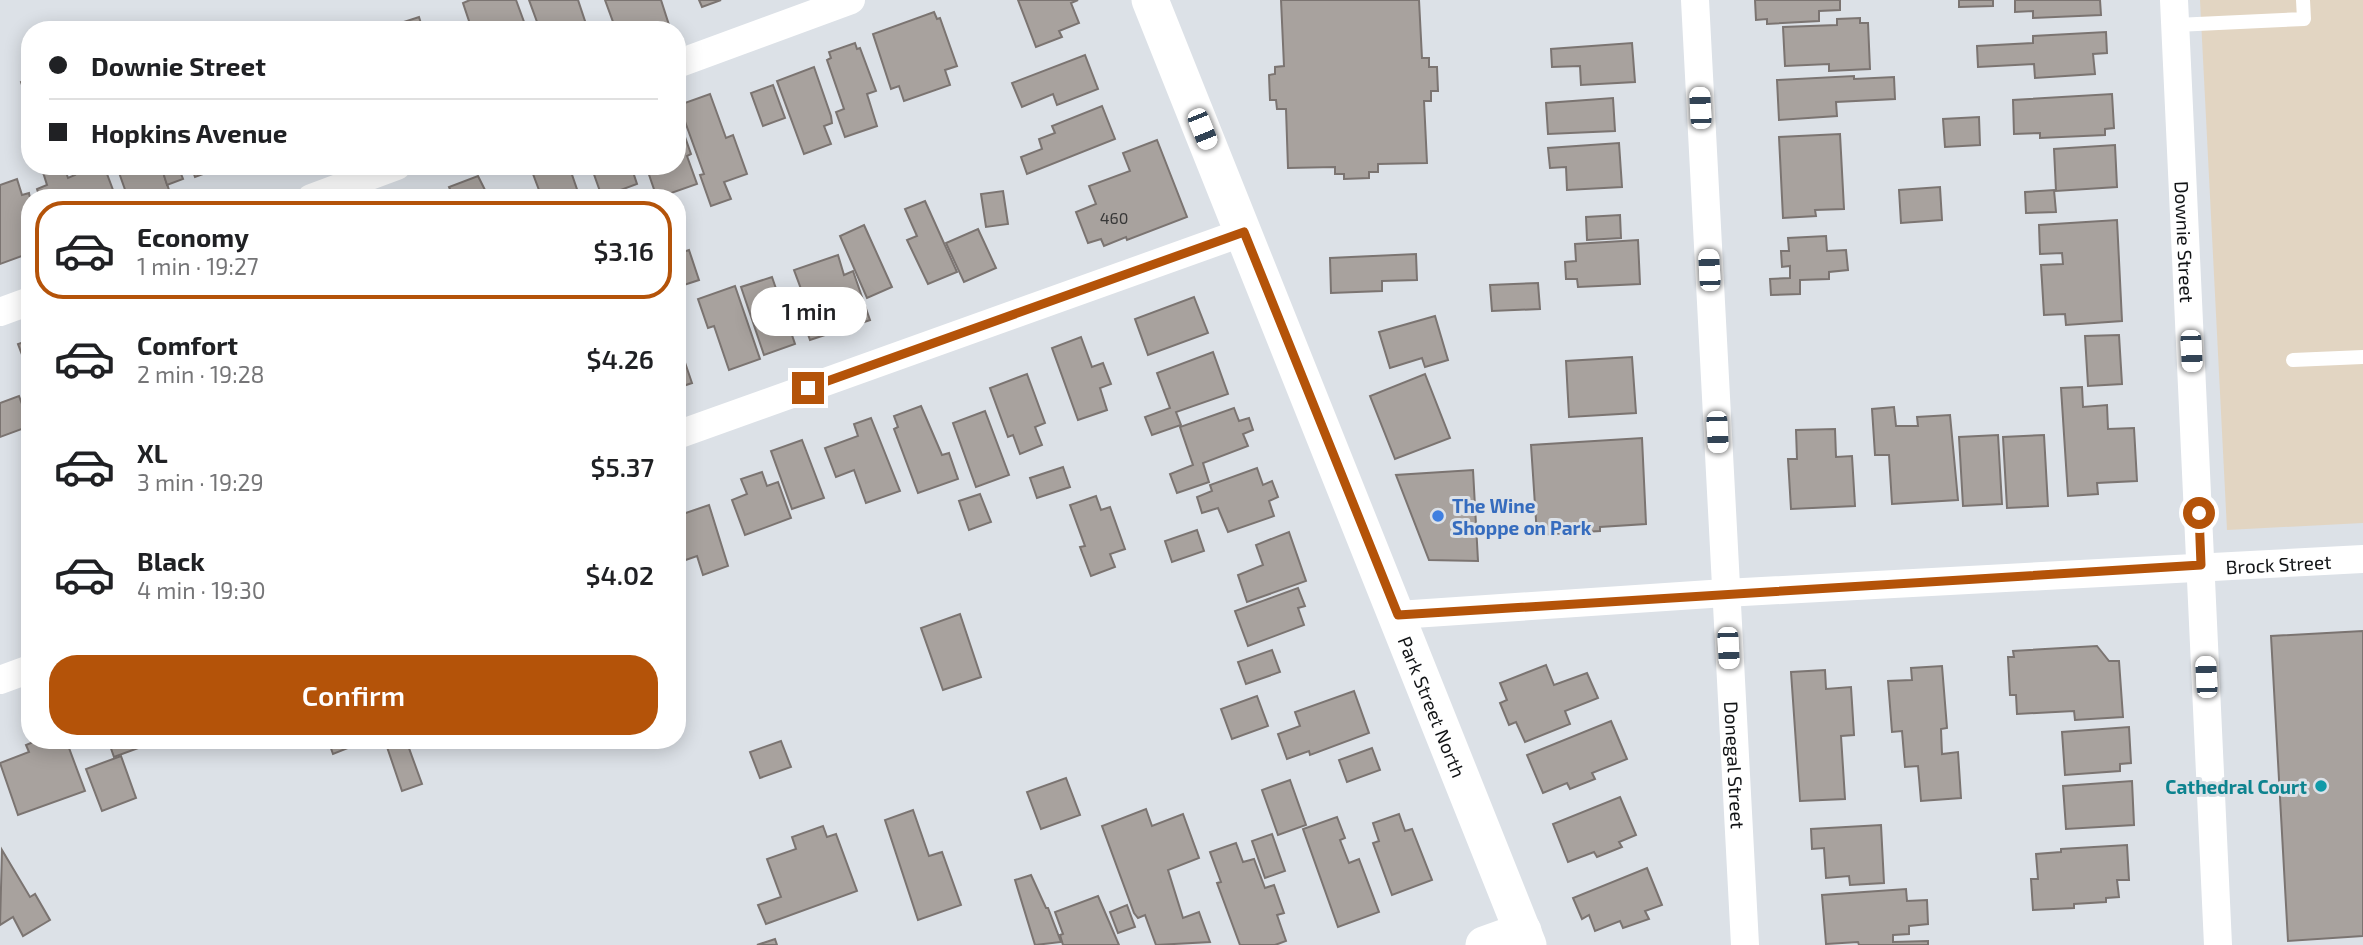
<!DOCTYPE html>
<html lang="en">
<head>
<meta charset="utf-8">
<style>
  body { margin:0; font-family:"Exo 2",sans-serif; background:#f6f6f6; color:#202124; height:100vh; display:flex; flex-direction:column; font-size:26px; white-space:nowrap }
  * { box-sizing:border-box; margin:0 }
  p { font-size:23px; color:#757577 }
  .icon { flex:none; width:38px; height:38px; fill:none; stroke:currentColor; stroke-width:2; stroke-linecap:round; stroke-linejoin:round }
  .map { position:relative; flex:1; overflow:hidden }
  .sheet { position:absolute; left:21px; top:189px; width:665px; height:560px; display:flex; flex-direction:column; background:#fff; border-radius:28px; box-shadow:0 4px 18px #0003 }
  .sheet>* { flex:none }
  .guide { position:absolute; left:21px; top:21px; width:665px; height:154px; border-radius:28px; box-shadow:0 4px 18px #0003; display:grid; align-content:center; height:154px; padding:0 28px; background:#fff }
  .end { position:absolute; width:32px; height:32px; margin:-16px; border:9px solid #b45309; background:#fff; box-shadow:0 0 0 4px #fff }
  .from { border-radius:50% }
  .bubble { position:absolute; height:49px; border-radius:24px; background:#fff; box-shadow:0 4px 18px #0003; font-size:23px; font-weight:600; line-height:49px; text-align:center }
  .car { position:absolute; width:21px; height:42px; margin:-21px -10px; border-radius:9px; box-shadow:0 0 5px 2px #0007; background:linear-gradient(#fff 24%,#345 0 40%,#fff 0 76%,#345 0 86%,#fff 0) }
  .guide b { display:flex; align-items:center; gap:24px; height:66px; font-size:26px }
  .guide b+b { border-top:2px solid #e0e0e0 }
  .guide i { width:18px; height:18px; background:#202124 }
  ul { padding:12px 0 0; list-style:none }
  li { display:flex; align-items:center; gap:21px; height:98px; margin:0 14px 10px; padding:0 14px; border:4px solid transparent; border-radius:28px }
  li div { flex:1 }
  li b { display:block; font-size:26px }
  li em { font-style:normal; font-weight:600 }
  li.active { border-color:#b45309 }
  li>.icon { width:63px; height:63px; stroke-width:1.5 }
  .cta { display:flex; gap:14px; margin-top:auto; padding:14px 28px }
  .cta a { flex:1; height:80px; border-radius:28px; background:#b45309; color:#fff; font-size:28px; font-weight:600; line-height:80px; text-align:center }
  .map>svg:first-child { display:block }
  .commercial { fill:#e2d5c2 }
  .building { fill:#a8a29e; stroke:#7b7471; stroke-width:2 }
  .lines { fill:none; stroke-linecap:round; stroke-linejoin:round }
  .service { stroke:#fff; stroke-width:14 }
  .minor { stroke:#fff; stroke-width:28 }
  .tertiary { stroke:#fff; stroke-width:37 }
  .route { stroke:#b45309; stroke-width:9 }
  .shop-dot { fill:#3f7fe0; stroke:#dce1e7; stroke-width:2.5 }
  .culture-dot { fill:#0f9aa8; stroke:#dce1e7; stroke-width:2.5 }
  .labels { text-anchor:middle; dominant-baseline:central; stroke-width:6; stroke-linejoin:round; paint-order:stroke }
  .number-label { font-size:16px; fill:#383838 }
  .street-label { font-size:19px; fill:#121416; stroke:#dce1e7 }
  .shop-label { font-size:19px; font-weight:bold; fill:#366cbe; stroke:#dce1e7; text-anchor:start }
  .culture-label { font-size:19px; font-weight:bold; fill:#0d838f; stroke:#dce1e7; text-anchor:end }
</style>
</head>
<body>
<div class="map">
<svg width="2363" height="945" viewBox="0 0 2363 945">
  <rect width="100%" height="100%" fill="#dce1e7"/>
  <polygon class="commercial" points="2200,0 2363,0 2363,523 2227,530"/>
  <g class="building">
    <polygon points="470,0 516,0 527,30 472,30 463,3"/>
    <polygon points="529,0 578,0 588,30 540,30"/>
    <polygon points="605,0 661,0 669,25 655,30 616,30"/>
    <polygon points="699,0 721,0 702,7"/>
    <polygon points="1018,0 1078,0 1071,3 1079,23 1059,31 1062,37 1036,47"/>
    <polygon points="1281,0 1419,0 1422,58 1429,58 1429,67 1437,67 1438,91 1431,91 1431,101 1424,101 1427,163 1378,164 1378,172 1369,172 1369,178 1344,179 1344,174 1335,174 1335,167 1288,168 1286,109 1277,109 1276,100 1270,100 1269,75 1275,74 1275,67 1284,66"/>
    <polygon points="1755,0 1840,0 1840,10 1819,11 1819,21 1767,24 1767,19 1756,20"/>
    <polygon points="1959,0 1993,0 1993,6 1959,7"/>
    <polygon points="2015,0 2100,0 2101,15 2033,18 2033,11 2015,12"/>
    <polygon points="934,12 937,19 940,18 957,66 945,70 950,85 904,101 899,86 891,89 873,34"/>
    <polygon points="419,17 423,30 406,30 404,22"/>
    <polygon points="1860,18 1860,23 1868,23 1870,69 1829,71 1829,64 1785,66 1783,27 1837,25 1837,19"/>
    <polygon points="2106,32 2107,53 2093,54 2095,74 2035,78 2034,64 1978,67 1977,46 2033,43 2033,36"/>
    <polygon points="855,43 857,49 860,48 876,91 867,94 877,126 845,137 836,112 844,109 827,60 831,58 829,52"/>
    <polygon points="1632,43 1635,82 1581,85 1580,66 1552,67 1551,49"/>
    <polygon points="1085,55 1098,89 1057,105 1053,94 1022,107 1012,83"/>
    <polygon points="814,67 831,116 832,123 824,126 831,144 804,154 777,81"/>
    <polygon points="1854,76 1854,79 1894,77 1895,99 1836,102 1837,116 1779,120 1777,80"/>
    <polygon points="30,78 30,105 29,105 21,82"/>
    <polygon points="773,85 785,118 763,126 751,93"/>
    <polygon points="710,94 726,138 733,135 747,174 724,182 731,199 711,206 700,175 704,174 679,105"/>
    <polygon points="2112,94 2114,128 2105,129 2105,135 2040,138 2040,133 2014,134 2013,100"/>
    <polygon points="1613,98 1615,131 1548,134 1546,103"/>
    <polygon points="1102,106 1115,139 1027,174 1021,157 1042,149 1039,139 1055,133 1052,126"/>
    <polygon points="678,117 691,154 687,156 697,184 657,198 646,166 677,166"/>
    <polygon points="1979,117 1980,145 1945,147 1943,119"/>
    <polygon points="1840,134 1844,209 1815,210 1816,216 1783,218 1779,137"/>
    <polygon points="1157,140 1187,217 1127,240 1126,237 1104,246 1101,239 1088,243 1076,212 1096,204 1089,186 1130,171 1123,153"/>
    <polygon points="1619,143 1622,187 1567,190 1566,167 1550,168 1548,148"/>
    <polygon points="2115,145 2117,187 2056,191 2054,149"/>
    <polygon points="49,166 64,166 68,178 75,175 72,166 104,166 116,198 40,198 37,189 47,185 42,169"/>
    <polygon points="161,166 170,193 157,198 128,198 117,167"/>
    <polygon points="161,166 178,166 183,179 167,185"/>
    <polygon points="191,166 225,166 195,177"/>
    <polygon points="530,166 569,166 580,198 542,198"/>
    <polygon points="591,166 631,166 637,184 602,197"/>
    <polygon points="478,176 489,198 447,198 452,194 449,187"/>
    <polygon points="17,179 22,195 29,193 30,198 30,253 0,264 0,185"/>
    <polygon points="1940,187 1942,220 1901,223 1899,190"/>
    <polygon points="2054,190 2056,212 2026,213 2025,192"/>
    <polygon points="1003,191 1008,224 986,227 981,194"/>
    <polygon points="925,201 957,272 928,284 907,240 917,236 905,209"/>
    <polygon points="1620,215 1621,238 1587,240 1586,217"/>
    <polygon points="2117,220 2122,321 2066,325 2065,314 2044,315 2041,265 2063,264 2062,253 2040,254 2039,225"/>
    <polygon points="864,225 892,287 867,298 840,236"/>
    <polygon points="978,229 996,268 964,282 946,243"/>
    <polygon points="1826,236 1827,251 1846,250 1848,270 1829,272 1829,279 1800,280 1800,294 1771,295 1770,279 1790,278 1790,266 1782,267 1781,251 1789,251 1788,238"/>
    <polygon points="1638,240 1640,284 1578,287 1577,279 1566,279 1565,262 1576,261 1575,244"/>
    <polygon points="689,250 699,280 678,287 677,254"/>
    <polygon points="1416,254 1417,280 1382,281 1382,291 1331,293 1330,258"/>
    <polygon points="838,255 844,275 853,271 870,320 810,340 793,292 801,289 794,270"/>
    <polygon points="772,277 795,344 764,355 741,287"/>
    <polygon points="1538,283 1540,309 1492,311 1490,285"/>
    <polygon points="735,286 760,359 729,370 714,326 708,328 698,299"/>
    <polygon points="1194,297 1208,333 1148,355 1135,319"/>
    <polygon points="1435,316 1448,360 1425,367 1422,358 1390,368 1379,332"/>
    <polygon points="2119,335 2122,384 2088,386 2085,336"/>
    <polygon points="1081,337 1092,367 1103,363 1111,384 1100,388 1107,410 1078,420 1052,348"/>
    <polygon points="677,339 692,383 677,388"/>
    <polygon points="30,340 30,376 18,344"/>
    <polygon points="1213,352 1228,394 1176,412 1181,425 1152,435 1145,417 1170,408 1157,373"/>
    <polygon points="1632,357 1636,413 1569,417 1566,361"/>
    <polygon points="1027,374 1045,423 1035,427 1042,445 1020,454 1013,435 1008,437 990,388"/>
    <polygon points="1425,374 1450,438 1395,459 1370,396"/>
    <polygon points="2082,387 2083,407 2107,405 2108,429 2134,428 2137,481 2097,483 2098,494 2068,496 2061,388"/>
    <polygon points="19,396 30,426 0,437 0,403"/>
    <polygon points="921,406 942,455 949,453 958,479 918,493 894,429 898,427 894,416"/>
    <polygon points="1894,407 1896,426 1918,426 1917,417 1950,415 1958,500 1892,504 1889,455 1875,455 1872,409"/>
    <polygon points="1234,408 1239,421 1249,418 1253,430 1243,434 1248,446 1203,463 1209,482 1177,493 1170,474 1193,465 1180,427"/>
    <polygon points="985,411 1009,475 976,487 953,423"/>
    <polygon points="871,418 900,491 866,503 854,470 836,477 825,448 858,436 854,424"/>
    <polygon points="1835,429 1836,457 1852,456 1855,506 1791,509 1788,459 1797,459 1796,430"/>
    <polygon points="1998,435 2002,504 1963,506 1959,437"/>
    <polygon points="2044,435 2048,506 2007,508 2003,437"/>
    <polygon points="1642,438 1646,524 1600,527 1600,531 1537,535 1531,445"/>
    <polygon points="802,440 824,498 792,509 771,451"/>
    <polygon points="1063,467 1070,487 1037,498 1030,478"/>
    <polygon points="1257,468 1263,485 1272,481 1278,497 1269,501 1274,516 1228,532 1218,508 1202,513 1197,497 1212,491 1210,485"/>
    <polygon points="1473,470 1478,561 1429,560 1396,475"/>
    <polygon points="762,472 767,486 778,482 791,518 745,535 732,500 747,494 741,479"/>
    <polygon points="980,494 991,522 969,530 959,501"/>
    <polygon points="1096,496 1101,510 1110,507 1125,549 1110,554 1115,567 1091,576 1080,547 1085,546 1070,505"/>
    <polygon points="709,505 728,566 703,575 697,556 677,563 677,516"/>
    <polygon points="1197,530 1204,551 1172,562 1165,541"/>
    <polygon points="1289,532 1306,581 1247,602 1238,575 1263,565 1256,545"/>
    <polygon points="1298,588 1305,606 1298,608 1304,625 1248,646 1235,611"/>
    <polygon points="960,614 981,677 943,690 921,628"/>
    <polygon points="2363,631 2363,936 2288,941 2271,636"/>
    <polygon points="2097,646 2109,661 2119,661 2123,717 2075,720 2074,711 2017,714 2016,695 2010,695 2008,657 2014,657 2013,651"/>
    <polygon points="1272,650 1280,672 1246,684 1238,662"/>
    <polygon points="1546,665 1554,685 1587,673 1598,698 1565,711 1570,724 1525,742 1516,722 1509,725 1500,703 1507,700 1500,683"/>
    <polygon points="1942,666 1947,728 1941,729 1942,754 1958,752 1961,798 1921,801 1918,766 1905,767 1902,731 1892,732 1888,681 1912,680 1911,668"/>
    <polygon points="1825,670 1826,689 1851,687 1854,735 1841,736 1845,799 1800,801 1791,672"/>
    <polygon points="1354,691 1369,733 1310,755 1309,751 1287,759 1278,734 1300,726 1295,712"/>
    <polygon points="1257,696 1268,726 1232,739 1221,709"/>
    <polygon points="1611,721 1627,759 1592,773 1595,779 1570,789 1567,783 1543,793 1527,755"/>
    <polygon points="2129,727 2131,763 2120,764 2120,771 2065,775 2062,732"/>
    <polygon points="38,740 66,740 85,791 18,815 0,763 29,752 26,745"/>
    <polygon points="108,740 160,740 114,757"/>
    <polygon points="216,740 236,740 236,741 219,747"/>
    <polygon points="328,740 351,740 353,746 333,754"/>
    <polygon points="396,740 406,740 422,784 402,791 386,744"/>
    <polygon points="781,741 791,767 760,778 750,752"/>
    <polygon points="1372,748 1380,770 1347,782 1339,760"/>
    <polygon points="121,756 136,798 102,811 86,769"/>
    <polygon points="1066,778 1080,815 1041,829 1027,792"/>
    <polygon points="1290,780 1306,825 1278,835 1262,790"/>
    <polygon points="2132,781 2134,825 2066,829 2063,786"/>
    <polygon points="1620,797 1636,835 1619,842 1622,847 1597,857 1594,852 1568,862 1553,824"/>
    <polygon points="1146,809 1152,826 1183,814 1199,858 1168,870 1183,918 1199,912 1210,942 1156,945 1145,915 1138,918 1134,913 1102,826"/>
    <polygon points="913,810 929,856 942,852 961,905 918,920 885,820"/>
    <polygon points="1399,814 1405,831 1412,829 1432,880 1392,895 1373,843 1379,841 1373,823"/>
    <polygon points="1337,817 1345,838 1340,840 1349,863 1359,859 1379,912 1338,927 1303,829"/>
    <polygon points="1881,825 1884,883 1850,885 1849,876 1826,878 1824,848 1812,849 1811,829"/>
    <polygon points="823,826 827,837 836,834 857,891 766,924 758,905 781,897 767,859 796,849 792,837"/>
    <polygon points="1272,834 1285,871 1265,878 1252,841"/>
    <polygon points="1236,843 1243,862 1254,859 1265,888 1274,885 1284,913 1277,915 1286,941 1275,945 1240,945 1217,883 1221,882 1210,852"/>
    <polygon points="2127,845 2129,880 2117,880 2119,897 2106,898 2106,902 2074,904 2074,908 2033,910 2031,879 2038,879 2036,854 2061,852 2061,849"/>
    <polygon points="2,850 30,897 35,894 50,920 23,936 13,917 0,925"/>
    <polygon points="1647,868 1662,905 1645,911 1649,919 1623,928 1620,921 1595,931 1589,915 1582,919 1573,898"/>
    <polygon points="1031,875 1046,908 1048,908 1061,942 1035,945 1015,880"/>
    <polygon points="1906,889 1907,901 1927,900 1928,924 1909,926 1909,934 1893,935 1893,942 1928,941 1928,945 1859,945 1858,942 1826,944 1822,895"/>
    <polygon points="1098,896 1119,945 1063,945 1060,935 1063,934 1055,912"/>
    <polygon points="1127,905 1135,927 1118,933 1110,912"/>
    <polygon points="775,939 777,945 757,945"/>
  </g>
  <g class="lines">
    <g class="service">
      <polyline points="2176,25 2304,19 2303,0"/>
      <polyline points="2293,360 2363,357"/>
    </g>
    <g class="minor">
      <path id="s1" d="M1695,0l50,945"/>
      <path id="s2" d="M2174,0l44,945"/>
      <polyline points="677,64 851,0"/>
      <polyline points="311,198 397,166"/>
      <polyline points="0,312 30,301"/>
      <polyline points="677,435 1244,232"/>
      <path id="s3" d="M1398,615l327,-22 638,-34"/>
      <polyline points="0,680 30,669"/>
    </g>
    <g class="tertiary">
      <path id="s4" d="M1150,0l378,945"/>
      <polyline points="1484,945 1523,931"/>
    </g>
  </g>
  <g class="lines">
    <polyline class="route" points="808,388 1244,232 1398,615 2201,565 2199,513"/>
  </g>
  <circle class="shop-dot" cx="1438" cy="516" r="7"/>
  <circle class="culture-dot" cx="2321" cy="786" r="7"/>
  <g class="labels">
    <g class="number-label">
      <text x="1114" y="217">460</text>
    </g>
    <g class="street-label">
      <text stroke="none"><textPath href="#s2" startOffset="242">Downie Street</textPath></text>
      <text stroke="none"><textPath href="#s3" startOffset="882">Brock Street</textPath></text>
      <text stroke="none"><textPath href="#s4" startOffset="761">Park Street North</textPath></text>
      <text stroke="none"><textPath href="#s1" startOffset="766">Donegal Street</textPath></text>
    </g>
    <g class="shop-label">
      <text x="1452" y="505">The Wine<tspan x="1452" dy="22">Shoppe on Park</tspan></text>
    </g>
    <g class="culture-label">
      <text x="2307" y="786">Cathedral Court</text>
    </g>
  </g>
</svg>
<i class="end from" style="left:2199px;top:513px"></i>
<i class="end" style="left:808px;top:388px"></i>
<div class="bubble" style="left:751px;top:287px;width:116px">1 min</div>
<i class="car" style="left:1700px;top:108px;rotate:357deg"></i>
<i class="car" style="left:1202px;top:129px;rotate:158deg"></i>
<i class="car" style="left:1709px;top:270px;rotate:357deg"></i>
<i class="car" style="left:2191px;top:351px;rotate:177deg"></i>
<i class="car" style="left:1717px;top:432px;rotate:177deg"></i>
<i class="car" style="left:1728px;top:648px;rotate:177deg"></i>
<i class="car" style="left:2206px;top:677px;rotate:357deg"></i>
<div class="guide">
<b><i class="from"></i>Downie Street</b>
<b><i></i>Hopkins Avenue</b>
</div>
<section class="sheet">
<ul>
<li class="active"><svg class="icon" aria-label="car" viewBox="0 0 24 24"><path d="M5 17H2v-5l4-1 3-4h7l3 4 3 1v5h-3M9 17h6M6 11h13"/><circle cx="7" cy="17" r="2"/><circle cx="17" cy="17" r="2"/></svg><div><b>Economy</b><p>1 min · 19:27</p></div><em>$3.16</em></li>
<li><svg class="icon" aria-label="car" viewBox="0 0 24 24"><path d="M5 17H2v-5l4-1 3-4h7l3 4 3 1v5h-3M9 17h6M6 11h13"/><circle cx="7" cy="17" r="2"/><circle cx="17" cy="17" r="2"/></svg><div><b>Comfort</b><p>2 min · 19:28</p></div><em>$4.26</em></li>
<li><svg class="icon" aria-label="car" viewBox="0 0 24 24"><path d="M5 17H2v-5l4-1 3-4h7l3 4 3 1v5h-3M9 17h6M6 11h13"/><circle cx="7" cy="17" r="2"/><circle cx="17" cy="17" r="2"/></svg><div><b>XL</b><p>3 min · 19:29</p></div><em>$5.37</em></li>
<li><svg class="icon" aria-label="car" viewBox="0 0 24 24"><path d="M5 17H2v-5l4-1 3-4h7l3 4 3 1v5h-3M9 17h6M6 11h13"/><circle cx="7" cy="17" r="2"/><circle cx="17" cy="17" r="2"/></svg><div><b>Black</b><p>4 min · 19:30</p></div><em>$4.02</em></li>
</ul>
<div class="cta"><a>Confirm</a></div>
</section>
</div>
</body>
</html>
